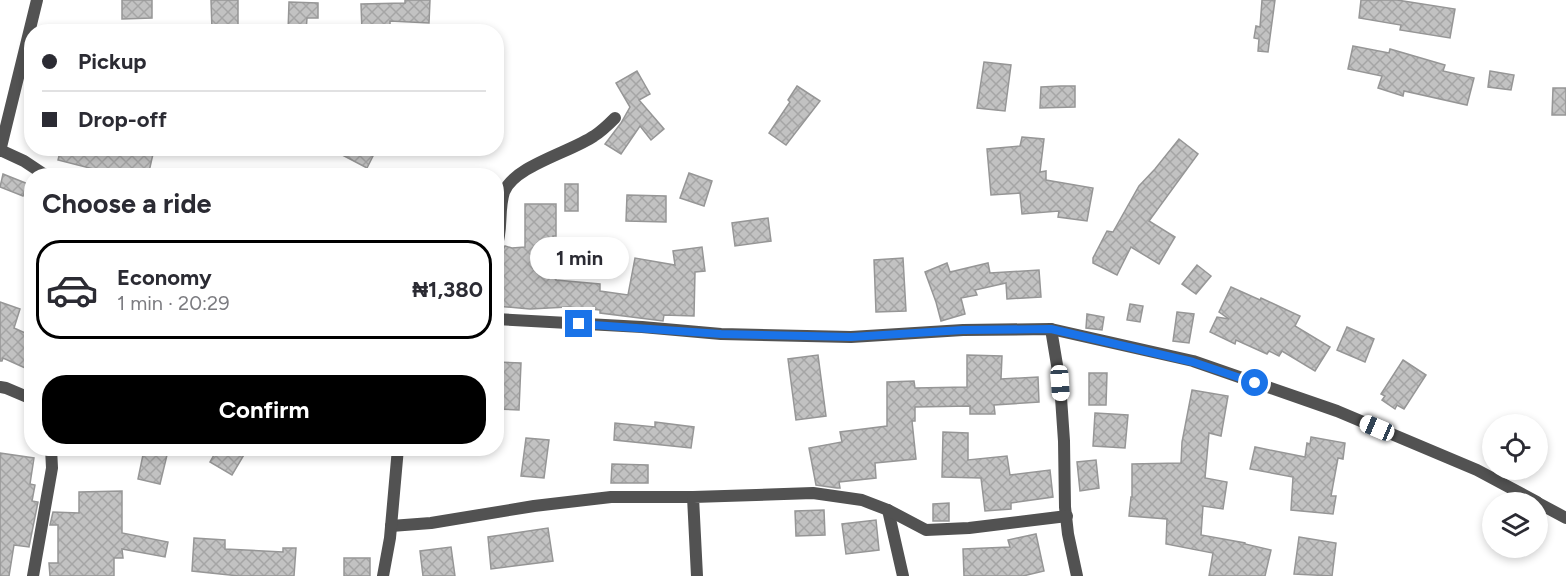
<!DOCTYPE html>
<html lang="en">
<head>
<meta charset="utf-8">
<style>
  body { margin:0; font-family:Figtree,sans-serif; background:#f2f2f3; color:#2b2b33; height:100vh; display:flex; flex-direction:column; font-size:22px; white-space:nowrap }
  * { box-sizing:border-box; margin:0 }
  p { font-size:20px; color:#7c7c81 }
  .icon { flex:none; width:33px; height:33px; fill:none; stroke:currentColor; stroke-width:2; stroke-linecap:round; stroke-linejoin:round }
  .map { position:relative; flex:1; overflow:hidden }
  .panel { position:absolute; left:24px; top:168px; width:480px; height:288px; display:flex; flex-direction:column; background:#fff; border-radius:24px; box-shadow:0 3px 9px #0003 }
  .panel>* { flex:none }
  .top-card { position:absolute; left:24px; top:24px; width:480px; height:132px; border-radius:24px; box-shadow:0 3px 9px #0003; display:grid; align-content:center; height:132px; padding:0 18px; background:#fff }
  .controls { position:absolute; left:1482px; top:414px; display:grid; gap:12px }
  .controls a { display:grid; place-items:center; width:66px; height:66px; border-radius:50%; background:#fff; box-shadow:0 3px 9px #0003; font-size:30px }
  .end { position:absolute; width:27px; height:27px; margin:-14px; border:8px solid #1a73e8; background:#fff; box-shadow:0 0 0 3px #fff }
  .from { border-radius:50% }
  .bubble { position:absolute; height:42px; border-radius:21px; background:#fff; box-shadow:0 3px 9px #0003; font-size:20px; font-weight:700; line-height:42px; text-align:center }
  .car { position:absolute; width:18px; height:36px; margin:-18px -9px; border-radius:8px; box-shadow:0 0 4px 2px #0007; background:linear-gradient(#fff 24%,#345 0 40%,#fff 0 76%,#345 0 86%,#fff 0) }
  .top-card b { display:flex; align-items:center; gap:21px; height:57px; font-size:22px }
  .top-card b+b { border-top:2px solid #e1e1e2 }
  .top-card i { width:15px; height:15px; background:#2b2b33 }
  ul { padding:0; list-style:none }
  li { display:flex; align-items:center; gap:18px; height:99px; margin:0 12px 9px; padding:0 6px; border:3px solid #e1e1e2; border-radius:24px }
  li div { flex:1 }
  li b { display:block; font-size:22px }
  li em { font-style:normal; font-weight:700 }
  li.active { border-color:#000 }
  li>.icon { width:54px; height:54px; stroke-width:1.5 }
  h2 { padding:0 18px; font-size:27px; line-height:72px }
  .primary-button { display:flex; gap:12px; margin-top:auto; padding:12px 18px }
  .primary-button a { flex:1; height:69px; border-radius:24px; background:#000; color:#fff; font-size:24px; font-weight:700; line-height:69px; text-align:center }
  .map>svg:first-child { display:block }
  .building { fill:url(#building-cross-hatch); stroke:#969696; stroke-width:1.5 }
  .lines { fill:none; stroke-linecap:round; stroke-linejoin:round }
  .minor { stroke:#525252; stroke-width:12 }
  .route { stroke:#1a73e8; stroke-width:8 }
</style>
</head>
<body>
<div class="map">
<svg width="1566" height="576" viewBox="0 0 1566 576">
  <defs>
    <pattern id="building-cross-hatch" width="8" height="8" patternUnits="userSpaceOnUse" patternTransform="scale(1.5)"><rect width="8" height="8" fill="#c2c2c2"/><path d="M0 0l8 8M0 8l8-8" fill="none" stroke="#a5a5a5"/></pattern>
  </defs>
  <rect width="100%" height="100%" fill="#fff"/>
  <g class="building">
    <polygon points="122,0 152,0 152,18 122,19"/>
    <polygon points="211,0 238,0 238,30 212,30"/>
    <polygon points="405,0 430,0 429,23 390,21 390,32 362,32 361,4 405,3"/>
    <polygon points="1262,0 1275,0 1268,52 1258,51 1259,39 1254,38 1256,26 1260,27"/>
    <polygon points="1361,0 1397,0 1455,9 1450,38 1400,30 1401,25 1359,18"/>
    <polygon points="289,2 318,3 318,18 307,18 306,32 288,32"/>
    <polygon points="1353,46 1389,53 1390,49 1445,65 1443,71 1474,78 1467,105 1404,91 1403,96 1378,88 1382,76 1348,69"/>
    <polygon points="984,62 1011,65 1005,111 977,108"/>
    <polygon points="637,71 650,94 639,100 664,129 651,140 640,126 621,154 605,144 621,123 630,107 616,83"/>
    <polygon points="1490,71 1514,75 1511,90 1488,87"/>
    <polygon points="797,86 820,101 786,145 769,133 790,102 788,100"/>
    <polygon points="1061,86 1075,86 1075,107 1040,108 1041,87"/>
    <polygon points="1553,88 1566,88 1566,115 1552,115"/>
    <polygon points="1022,137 1044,139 1040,172 1046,171 1046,180 1093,188 1087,221 1058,217 1059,211 1022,214 1020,193 991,195 987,149 1020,146"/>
    <polygon points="1179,139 1198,154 1149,221 1175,237 1159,264 1131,247 1117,275 1093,263 1093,258 1107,231 1113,232 1139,186 1155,169"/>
    <polygon points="61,148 128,148 153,154 148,176 121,176 58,160"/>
    <polygon points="329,148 377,148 367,168"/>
    <polygon points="689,173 712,181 704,206 680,198"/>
    <polygon points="3,174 28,184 23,196 0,187"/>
    <rect x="565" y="184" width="13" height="27"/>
    <polygon points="627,195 666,196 666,222 626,221"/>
    <polygon points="525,204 556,204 556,236 553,236 556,280 600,284 600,291 628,295 635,258 675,265 673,251 702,247 705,271 695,272 694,316 664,315 663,321 600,313 600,310 568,307 530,309 496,306 496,266 500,255 505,246 512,248 525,247"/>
    <polygon points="768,218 771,241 735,246 732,223"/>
    <polygon points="903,258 906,311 876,312 874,260"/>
    <polygon points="947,263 950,272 988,263 990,273 1039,270 1041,297 1007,299 1006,283 975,290 977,295 961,298 965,314 941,321 936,302 925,272"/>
    <polygon points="1197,265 1211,276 1196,294 1182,284"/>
    <polygon points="1231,287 1260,300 1261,298 1300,316 1295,326 1330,347 1315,371 1282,351 1279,356 1269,351 1267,354 1236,340 1235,344 1210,332 1217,317 1229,319 1219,312"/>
    <polygon points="0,302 20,309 14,328 32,336 32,371 3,358 2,361 0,361"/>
    <polygon points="1130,304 1143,306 1140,322 1127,320"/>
    <polygon points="1177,312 1194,314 1189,343 1173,341"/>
    <polygon points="1087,314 1104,317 1102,330 1086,328"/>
    <polygon points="1347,327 1374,339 1365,362 1337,350"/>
    <polygon points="818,355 826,416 796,420 788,359"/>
    <polygon points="967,355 1002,356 1001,379 1038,377 1039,402 994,405 995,414 970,414 970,406 915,407 915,421 912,421 916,459 875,463 876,478 839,482 840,488 837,488 816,485 809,448 842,442 840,432 887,426 887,382 914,381 915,388 967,387"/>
    <polygon points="1403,360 1426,375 1404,409 1397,405 1395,409 1382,400 1385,396 1381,394"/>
    <polygon points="496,362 521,363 519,410 496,409"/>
    <polygon points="1089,373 1107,373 1106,405 1089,405"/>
    <polygon points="1192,390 1228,396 1221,436 1209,433 1205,478 1227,482 1223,509 1203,506 1201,535 1245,543 1245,544 1271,550 1265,576 1209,576 1213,553 1166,544 1167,519 1129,516 1131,497 1132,497 1132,464 1181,463 1182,442"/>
    <polygon points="1095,413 1128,415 1125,448 1093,446"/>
    <polygon points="655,422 694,427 691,448 614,440 615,423 655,427"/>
    <polygon points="943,432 968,433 968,460 1007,456 1010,475 1050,470 1053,497 1011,503 1011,509 985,511 981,478 942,477"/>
    <polygon points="1311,437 1345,443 1343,459 1338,458 1331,496 1336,496 1333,514 1291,510 1293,477 1250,469 1255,447 1305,457 1307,443 1310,444"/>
    <polygon points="526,438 549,440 544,478 521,476"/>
    <polygon points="218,448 248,448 232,475 210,462"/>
    <polygon points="144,450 167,455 160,484 138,479"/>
    <polygon points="0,453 34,458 30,484 35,485 32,501 38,502 29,547 14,545 9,576 0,576"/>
    <polygon points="1096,460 1099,488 1080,491 1077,462"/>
    <polygon points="612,464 648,465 648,483 611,483"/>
    <polygon points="122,491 122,533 168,542 165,557 122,549 123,558 114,558 114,576 50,576 49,563 58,563 58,525 50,525 53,512 79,513 79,492"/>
    <polygon points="949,503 949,521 933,521 933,504"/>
    <polygon points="824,510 825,535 796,536 795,511"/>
    <polygon points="876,520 879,550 846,554 842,524"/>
    <polygon points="548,528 553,561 491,569 488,537"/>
    <polygon points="1036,534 1044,571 1023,576 964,576 963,549 1010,547 1008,540"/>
    <polygon points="1299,537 1336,543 1332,576 1294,574"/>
    <polygon points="194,538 225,540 225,549 283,552 283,548 296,548 294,576 239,576 192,571"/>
    <polygon points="451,547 455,576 423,576 420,551"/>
    <rect x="344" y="558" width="26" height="18"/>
  </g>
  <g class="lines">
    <g class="minor">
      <polyline points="0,150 24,161 42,173 49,176"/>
      <polyline points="0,151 37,0"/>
      <path d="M496,248c7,-18 2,-38 8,-56 10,-26 67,-40 90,-56 8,-5 15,-12 21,-18"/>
      <polyline points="496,319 642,327 721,334 851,337 963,330 1051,329 1193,361 1337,411 1477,470 1537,502"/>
      <polyline points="1051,329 1060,383 1064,441 1065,507 1068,534 1077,576"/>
      <polyline points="0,387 6,388 32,399"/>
      <polyline points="1538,503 1566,518"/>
      <polyline points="888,510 903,576"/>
      <polyline points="391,526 431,523 534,506 611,497 693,497"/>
      <polyline points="33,576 52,468 51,448"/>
      <polyline points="383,576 390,538 398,448"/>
      <polyline points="697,576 693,497 813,493 862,500 888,510 926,530 969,528 1067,516"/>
    </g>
  </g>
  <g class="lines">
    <polyline class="route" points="579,324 721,334 851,337 963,330 1051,329 1193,362 1255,383"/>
  </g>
</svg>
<div class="controls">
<a><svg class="icon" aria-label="locate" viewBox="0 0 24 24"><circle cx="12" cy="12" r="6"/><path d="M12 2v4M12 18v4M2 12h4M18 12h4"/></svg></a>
<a><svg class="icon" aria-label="layers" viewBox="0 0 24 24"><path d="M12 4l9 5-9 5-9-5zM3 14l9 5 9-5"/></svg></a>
</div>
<i class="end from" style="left:1255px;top:383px"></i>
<i class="end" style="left:579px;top:324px"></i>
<div class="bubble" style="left:530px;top:237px;width:99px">1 min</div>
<i class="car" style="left:1060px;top:383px;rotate:176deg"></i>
<i class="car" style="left:1377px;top:428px;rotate:293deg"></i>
<div class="top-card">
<b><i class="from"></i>Pickup</b>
<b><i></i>Drop-off</b>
</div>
<section class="panel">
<h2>Choose a ride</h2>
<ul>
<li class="active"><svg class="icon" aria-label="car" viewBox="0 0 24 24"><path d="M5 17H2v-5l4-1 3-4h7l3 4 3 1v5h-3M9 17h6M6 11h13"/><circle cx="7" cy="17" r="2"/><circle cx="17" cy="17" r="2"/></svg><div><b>Economy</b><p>1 min · 20:29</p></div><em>₦1,380</em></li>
</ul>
<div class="primary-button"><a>Confirm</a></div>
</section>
</div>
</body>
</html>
